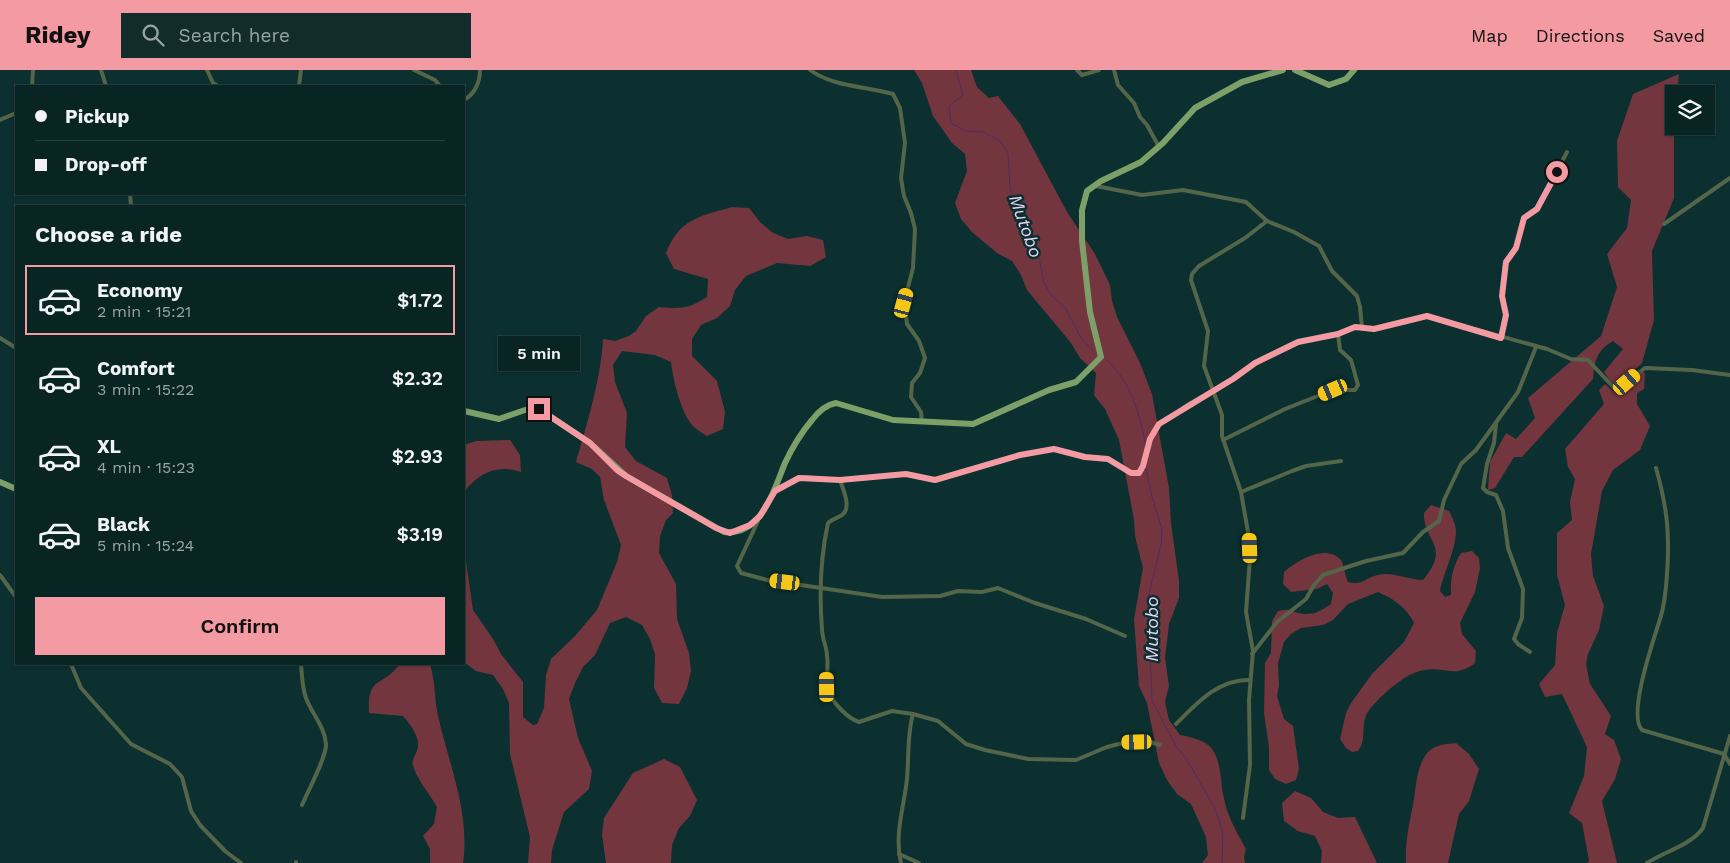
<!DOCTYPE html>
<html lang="en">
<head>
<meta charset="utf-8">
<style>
  body { margin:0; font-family:"Work Sans",sans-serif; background:#112c2b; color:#f1f3f6; height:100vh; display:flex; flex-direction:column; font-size:19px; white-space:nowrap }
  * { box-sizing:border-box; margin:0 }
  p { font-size:16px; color:#98a4a6 }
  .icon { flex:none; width:28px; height:28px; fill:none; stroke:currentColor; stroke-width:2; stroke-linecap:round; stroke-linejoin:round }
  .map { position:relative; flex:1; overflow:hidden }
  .sheet { position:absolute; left:15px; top:135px; width:450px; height:460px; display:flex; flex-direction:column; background:#082423; border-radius:0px; box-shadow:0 1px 4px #0004,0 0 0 1px #294141 }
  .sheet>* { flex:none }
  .banner { position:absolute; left:15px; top:15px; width:450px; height:110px; border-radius:0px; box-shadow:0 1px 4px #0004,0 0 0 1px #294141; display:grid; align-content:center; height:110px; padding:0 20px; background:#082423 }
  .buttons { position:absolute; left:1665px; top:15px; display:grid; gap:10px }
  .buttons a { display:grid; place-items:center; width:50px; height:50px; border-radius:0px; background:#082423; box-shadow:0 1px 4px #0004,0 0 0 1px #294141; font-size:25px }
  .end { position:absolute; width:22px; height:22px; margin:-11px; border:6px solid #f49aa3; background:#111; box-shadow:0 0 0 2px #111 }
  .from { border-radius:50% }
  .bubble { position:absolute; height:35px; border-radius:0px; background:#082423; box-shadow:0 1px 4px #0004,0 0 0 1px #294141; font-size:16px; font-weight:600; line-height:35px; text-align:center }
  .car { position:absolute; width:15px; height:30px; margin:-15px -8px; border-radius:6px; box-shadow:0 0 4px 1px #0007; background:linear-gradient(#f5c518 24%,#345 0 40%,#f5c518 0 76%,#345 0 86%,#f5c518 0) }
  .banner b { display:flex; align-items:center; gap:18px; height:48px; font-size:19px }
  .banner b+b { border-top:1px solid #294141 }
  .banner i { width:12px; height:12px; background:#f1f3f6 }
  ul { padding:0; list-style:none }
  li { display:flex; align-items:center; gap:15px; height:70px; margin:0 10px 8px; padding:0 10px; border:2px solid transparent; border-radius:0px }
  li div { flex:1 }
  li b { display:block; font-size:19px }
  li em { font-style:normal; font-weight:600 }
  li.current { border-color:#f49aa3 }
  li>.icon { width:45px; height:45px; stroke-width:1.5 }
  h2 { padding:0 20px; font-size:22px; line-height:60px }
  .action { display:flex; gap:10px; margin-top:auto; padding:10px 20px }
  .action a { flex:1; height:58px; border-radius:0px; background:#f49aa3; color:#111; font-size:20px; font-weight:600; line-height:58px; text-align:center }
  header { display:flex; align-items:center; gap:30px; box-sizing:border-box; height:70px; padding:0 25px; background:#f49aa3; color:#111 }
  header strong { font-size:24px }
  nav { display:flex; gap:28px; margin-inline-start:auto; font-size:18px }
  .search { width:350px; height:45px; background:#112c2b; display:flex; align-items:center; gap:12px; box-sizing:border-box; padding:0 18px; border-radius:0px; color:#98a4a6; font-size:19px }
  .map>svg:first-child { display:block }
  .green { fill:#73363e }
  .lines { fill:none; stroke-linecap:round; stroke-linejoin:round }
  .stream { stroke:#522b64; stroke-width:1 }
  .street { stroke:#54654a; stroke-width:4 }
  .primary { stroke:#7d9f68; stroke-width:6 }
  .route { stroke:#f49aa3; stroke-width:6 }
  .labels { text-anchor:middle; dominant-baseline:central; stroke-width:5; stroke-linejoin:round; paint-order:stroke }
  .water-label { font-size:18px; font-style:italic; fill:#ead4f7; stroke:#0b302f }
</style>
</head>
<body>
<header>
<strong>Ridey</strong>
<div class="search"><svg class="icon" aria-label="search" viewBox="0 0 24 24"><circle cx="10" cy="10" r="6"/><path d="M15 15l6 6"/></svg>Search here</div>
<nav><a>Map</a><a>Directions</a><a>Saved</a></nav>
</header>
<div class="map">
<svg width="1730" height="793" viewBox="0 0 1730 793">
  <rect width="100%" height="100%" fill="#0b302f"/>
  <g class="green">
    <path d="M914,0h57l6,17 12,11 9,-2 22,28 47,88 28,42 15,31 2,16 5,16 23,46 12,31 17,94 2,35 8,58v17l-10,26 -4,34 4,28 -4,16 4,18 11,15c10,2 26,5 32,14 10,14 8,33 12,49 3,18 13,35 22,51l-2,8 1,6h-43l6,-8 -2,-18 -15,-33 -14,-10 -10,-14 -8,-17 -12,-60 -8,-17 -5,-67 9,-51 -8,-32 -1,-16 -15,-80 -14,-31 -11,-14 2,-22 -16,-15 -9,-15 -44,-53 -6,-15 -9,-14 -15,-8 -25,-21 -11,-13 -6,-16 12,-32 -2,-17 -13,-11 -19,-27 -11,-33z"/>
    <path d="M1679,4l-2,20h-3v104l-22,53 2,69 -12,43 -27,25 -11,-16 19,-23 -10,-8c-17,10 -18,20 -20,38l-71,78h-8l-19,31 -7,2 2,-28 16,-29 10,6 19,-21 -7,-20 73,-62 16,-49 -10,-33 20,-26 4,-28 -13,-13 -1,-46 16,-47z"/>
    <path d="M732,137l17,1 11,14 13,11 15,6 19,-3 16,4 3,17 -16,9 -33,-3 -31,13 -11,14 -5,16 -13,12 -16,7 -9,14v17l25,25 8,31 -2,17 -16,7c-4,-3 -9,-5 -13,-9 -13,-12 -21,-48 -23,-65l-16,-7 -33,-4 -9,14 2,17 12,31 -2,34 11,14 31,17 5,17 1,18 -7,7 -6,16 -1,17 17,31 1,35 12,34 2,18 -4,17 -8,16 -17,-1 -8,-15 1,-34 -5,-15 -8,-14 -16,-8 -16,6 -15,32 -12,12 -8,16 -6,16 9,39 14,33 -3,18 -25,23 -12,38 -1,13h-23l2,-26 -20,-83 -1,-51 -6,-14 -10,-14 -17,-4 -12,-9v-115l9,63 20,29 8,15 22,28v35l10,8 4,-1 7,-16 2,-33 5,-16 24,-23 22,-26 20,-48 4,-17 -17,-45 -4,-23 -8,-8 -16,-7c11,-38 25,-84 27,-123l12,2 14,-5 7,-5 10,-15 13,-9c22,2 29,2 48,-10l1,-18 -34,-10 -8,-16c13,-34 34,-37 66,-46z"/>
    <polygon points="1643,301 1645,304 1644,319 1637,323 1637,334 1650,356 1640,380 1613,400 1602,421 1591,484 1593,506 1604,536 1599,560 1588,584 1586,594 1590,614 1611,646 1605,664 1614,670 1621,689 1615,709 1602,731 1617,793 1587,793 1589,791 1582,753 1569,743 1584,706 1587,677 1562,624 1545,627 1539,614 1555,595 1557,563 1565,535 1557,505 1557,463 1572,450 1570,432 1575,409 1568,397 1565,379 1604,334 1599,320 1605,314 1617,325"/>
    <path d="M510,370l10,15 1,17c-24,-8 -42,1 -57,20v-47l12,-4z"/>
    <path d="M1431,435l18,6c2,4 5,10 6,14 5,17 -12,48 -15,66l5,6 6,-2c-1,-16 2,-29 10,-42l11,-2 7,7 1,10 -5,24 -15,31 2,11 14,17 -1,12c-21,16 -29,3 -51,7 -18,3 -36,20 -48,32 -21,20 -6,33 -18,49l-6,1 -6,-4 -6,-9 6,-26 5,-10 21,-29 32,-32 10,-19c-8,-16 -20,-24 -36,-31l-30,12 -15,16 -10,5 -22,3 -10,6 -7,8 -6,21 1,23 -2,10 7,23 9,7 6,43 -3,11 -10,4 -11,-5 -6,-9v-23l-5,-34 1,-50 6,-10 1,-32 6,-10c16,-4 13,2 27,3 9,1 19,-5 26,-10l2,-11 -6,-9 -10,5 -26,3 -8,-8 1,-12c13,-11 41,-29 57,-12 3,4 4,16 7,22 15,4 16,-4 30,-7 14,-4 30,5 45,5 29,-35 0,-38 1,-67z"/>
    <path d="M400,594h30c6,20 4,38 9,56 11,47 31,94 24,143h-33v-14l-7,-13 11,-12 3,-17c-8,-14 -19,-26 -24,-41 -2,-7 4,-12 5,-19 1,-12 -8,-23 -15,-31l-34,-3c-2,-38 13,-25 31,-49z"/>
    <path d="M1456,673l13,11 10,15 -10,32 -10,13 -11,49h-42c-1,-21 3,-38 7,-58 3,-16 3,-35 12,-49 7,-11 19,-12 31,-13z"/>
    <polygon points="664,689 680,697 697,730 690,746 679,758 672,775 671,793 606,793 602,765 604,748 633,703"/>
    <polygon points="1295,721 1311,728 1323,742 1338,748 1355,747 1377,793 1321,793 1322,781 1315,766 1298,761 1284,751 1282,733"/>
  </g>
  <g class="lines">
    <g class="stream">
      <polyline points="956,0 963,25 949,36 951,53 966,61 983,62 999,70 1008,83 1010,117 1013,133 1031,163 1037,178 1044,213 1052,226 1066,239 1081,268 1093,281"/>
      <path d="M1107,290c25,23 33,55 39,88"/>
      <polyline points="1145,394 1152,427 1162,459 1161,475 1148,528 1152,631 1176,676 1187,690 1212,733 1219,749 1223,766 1222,793"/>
    </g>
    <g class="street">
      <polyline points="101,0 106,16"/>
      <polyline points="207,0 213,13 218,16"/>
      <polyline points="414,0 435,10 440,16"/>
      <path d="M810,0c23,17 56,16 83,24l7,14 5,35 -4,35 3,18 7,17 4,16 -2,39 -9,35 3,21 12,17 6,17 -5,15 -8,10 -1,14 10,15 1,10"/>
      <polyline points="1077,0 1082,5 1099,0"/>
      <polyline points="1114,0 1118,15 1134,33 1140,47 1147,55 1159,77"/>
      <polyline points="32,16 33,0"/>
      <polyline points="299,16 301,0"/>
      <path d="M464,30c11,-6 16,-18 16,-30"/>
      <polyline points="0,50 16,43"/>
      <polyline points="1096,116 1142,125 1183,120 1246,132 1267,151 1294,162 1319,176 1332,201 1357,226 1360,237 1362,257"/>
      <polyline points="130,124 131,136"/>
      <polyline points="1664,154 1730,108"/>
      <polyline points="0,268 16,278"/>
      <polyline points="1501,268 1506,245 1502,226 1505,192 1516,178 1524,148 1537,139 1567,82"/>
      <polyline points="1496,354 1494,373 1487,394 1483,418 1487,422 1496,425 1503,441 1508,478 1523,519 1522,548 1514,569 1518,574 1530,582"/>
      <polyline points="1223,370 1285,339 1333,320 1355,320 1358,315 1351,290 1340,280 1338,264"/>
      <path d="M1656,398c11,39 14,66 11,106 -1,16 -2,30 -7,45 -6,20 -33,96 -18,111l82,24 6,10"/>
      <path d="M840,410c3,9 12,28 2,35 -4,3 -10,4 -14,8 -8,37 -9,69 -6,106 0,10 5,18 5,27 2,11 -2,23 1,34 3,11 20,29 31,32l33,-11 21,3 25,7 28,23 19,6 43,9 48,1 31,-13 20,-5h23l10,3"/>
      <polyline points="775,421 804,407 840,410 906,404 935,410 1020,385 1055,379 1085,387 1108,389 1131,403 1139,403 1143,397 1150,369 1159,354 1169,349 1187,335 1233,309 1255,293 1281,280 1298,272 1339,264 1355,257 1374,259 1427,246 1547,279 1571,289 1588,290 1616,320 1645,298 1692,300 1730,305"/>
      <polyline points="1241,422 1292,401 1306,396 1341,391"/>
      <polyline points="758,451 737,496 741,503 767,510 882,527 940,526 958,521 982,522 998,518 1035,533 1086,549 1125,566"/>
      <polyline points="0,505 16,527"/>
      <polyline points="1252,584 1277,552 1306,529 1314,515 1323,505 1366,491 1403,483 1423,462 1439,451 1444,430 1461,394 1476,380 1518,322 1536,277"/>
      <polyline points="71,594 81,618 131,674 170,694 182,707 191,741 200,755 225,781 241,793"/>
      <path d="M301,594c1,11 1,23 5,34 6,16 19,29 20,46 1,12 -19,49 -24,61"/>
      <path d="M1176,654c21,-21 42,-45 74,-44"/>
      <polyline points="1243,748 1250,695 1249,630 1253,581 1246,542 1250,488 1249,468 1241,422 1222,366 1222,345 1204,296 1208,261 1191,210 1192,204 1199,196 1245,168 1267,151"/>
      <polyline points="899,784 919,793"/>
      <polyline points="296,793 296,792"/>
      <path d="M901,793c-7,-28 3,-56 6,-84 2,-22 0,-44 6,-65"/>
      <path d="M1647,793c18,-12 43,-17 56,-35l27,-92"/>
    </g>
    <g class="primary">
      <polyline points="1295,0 1329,15 1346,9 1354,0"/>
      <path d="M464,341l35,8 26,-9 14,-1 51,34 36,33 98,56c38,4 50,-42 61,-69 7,-15 16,-30 27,-43 6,-8 13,-15 24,-17l57,17 80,4 76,-34 27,-8 25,-25 -11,-45 -8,-71v-31l5,-19 14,-10 40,-19 22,-19 32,-35 47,-26 41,-12"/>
      <polyline points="0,412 16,419"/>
    </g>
  </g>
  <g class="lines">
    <polyline class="route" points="539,339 590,373 617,400 626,406 716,458 730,463 750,455 760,446 775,421 799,408 840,410 906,404 935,410 1020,385 1054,379 1085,387 1108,389 1131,403 1139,403 1143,396 1150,369 1159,354 1233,309 1255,293 1298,272 1338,264 1355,257 1374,259 1427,246 1501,268 1506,245 1502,226 1506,192 1516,178 1524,148 1537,139 1557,102"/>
  </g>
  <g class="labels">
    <g class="water-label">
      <text transform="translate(1026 156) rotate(70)">Mutobo</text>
      <text transform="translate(1151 559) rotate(-90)">Mutobo</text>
    </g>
  </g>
</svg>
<div class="buttons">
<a><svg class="icon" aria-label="layers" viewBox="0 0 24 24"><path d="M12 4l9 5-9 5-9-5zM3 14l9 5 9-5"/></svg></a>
</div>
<i class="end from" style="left:1557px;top:102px"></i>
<i class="end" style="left:539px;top:339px"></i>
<div class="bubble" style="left:498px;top:266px;width:82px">5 min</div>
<i class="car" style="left:904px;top:233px;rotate:15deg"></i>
<i class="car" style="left:1627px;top:312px;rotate:49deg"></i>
<i class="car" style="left:1333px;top:320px;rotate:247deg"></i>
<i class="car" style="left:1250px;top:478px;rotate:358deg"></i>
<i class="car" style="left:785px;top:512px;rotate:277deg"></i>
<i class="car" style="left:827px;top:617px;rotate:359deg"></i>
<i class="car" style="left:1137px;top:672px;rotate:269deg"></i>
<div class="banner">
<b><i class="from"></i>Pickup</b>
<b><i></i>Drop-off</b>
</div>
<section class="sheet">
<h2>Choose a ride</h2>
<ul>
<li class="current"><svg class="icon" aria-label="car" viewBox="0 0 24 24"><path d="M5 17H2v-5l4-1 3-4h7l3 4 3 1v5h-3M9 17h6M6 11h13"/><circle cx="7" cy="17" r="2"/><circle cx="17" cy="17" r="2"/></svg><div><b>Economy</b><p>2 min · 15:21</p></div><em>$1.72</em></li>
<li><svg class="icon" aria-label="car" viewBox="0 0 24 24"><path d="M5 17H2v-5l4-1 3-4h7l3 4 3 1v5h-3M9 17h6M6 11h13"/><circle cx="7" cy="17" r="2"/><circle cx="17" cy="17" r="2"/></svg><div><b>Comfort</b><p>3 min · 15:22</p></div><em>$2.32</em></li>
<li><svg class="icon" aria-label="car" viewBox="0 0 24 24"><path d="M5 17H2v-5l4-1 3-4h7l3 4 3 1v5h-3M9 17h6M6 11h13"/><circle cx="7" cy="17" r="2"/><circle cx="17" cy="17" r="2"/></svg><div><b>XL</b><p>4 min · 15:23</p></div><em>$2.93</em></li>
<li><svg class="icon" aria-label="car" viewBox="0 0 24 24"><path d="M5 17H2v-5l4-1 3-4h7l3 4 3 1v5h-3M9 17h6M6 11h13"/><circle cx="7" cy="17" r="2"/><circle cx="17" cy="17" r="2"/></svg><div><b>Black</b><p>5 min · 15:24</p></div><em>$3.19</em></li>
</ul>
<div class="action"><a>Confirm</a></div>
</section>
</div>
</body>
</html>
